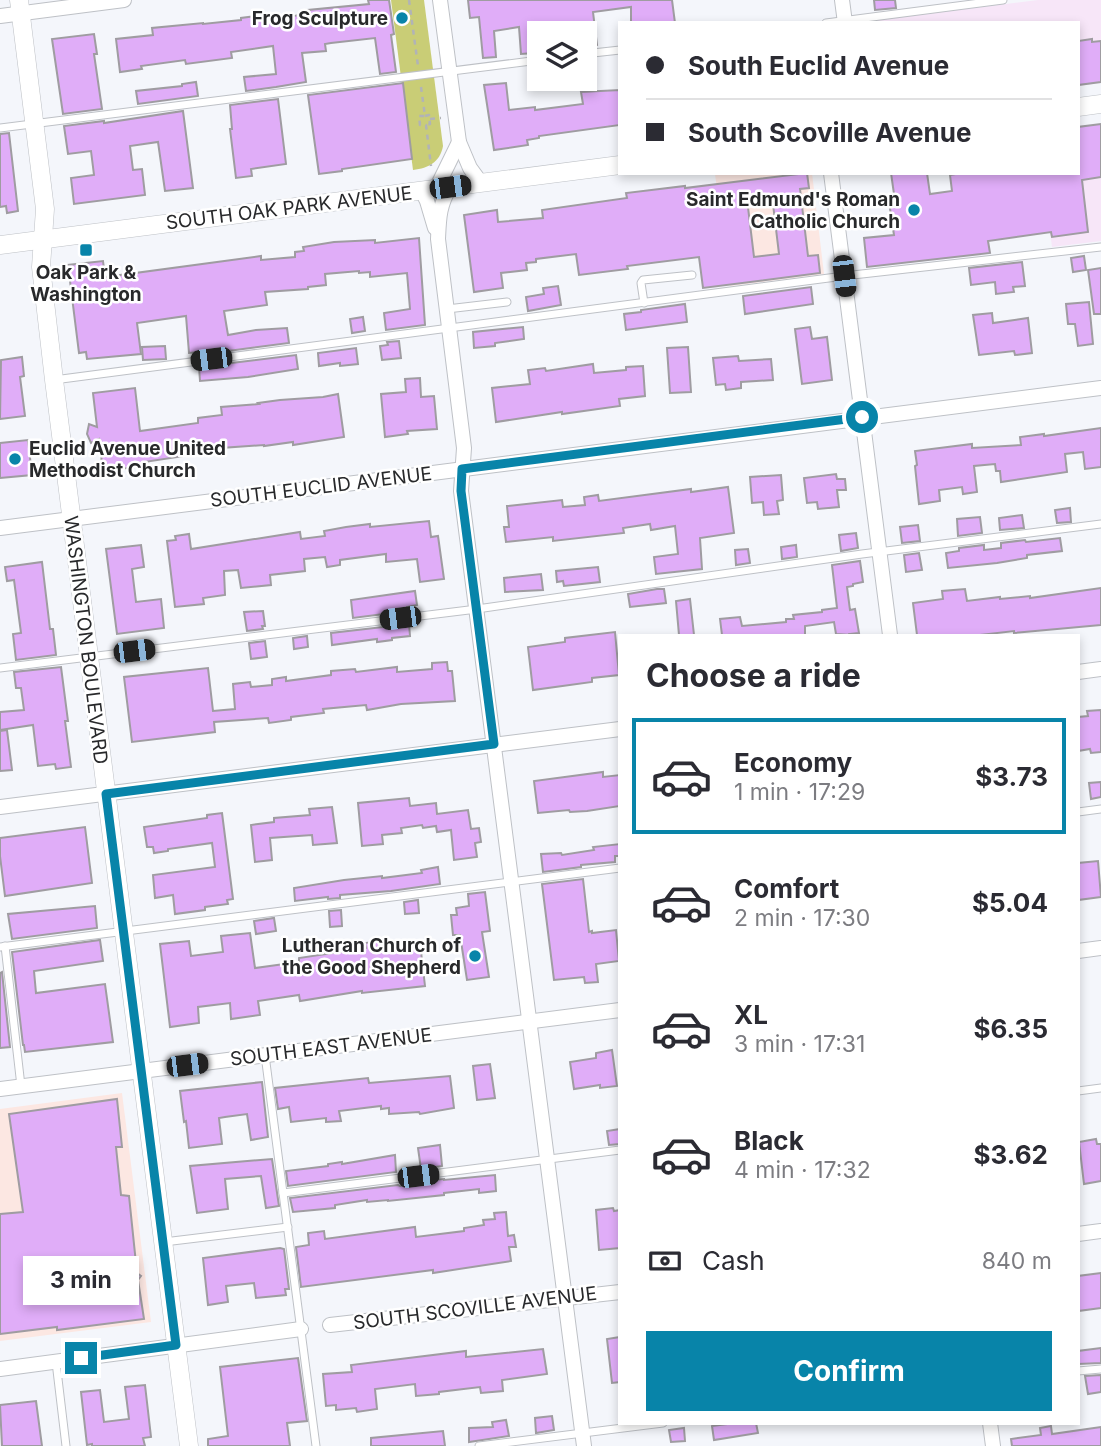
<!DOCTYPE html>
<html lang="en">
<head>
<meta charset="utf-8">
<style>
  body { margin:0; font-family:Inter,sans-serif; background:#f7f7f7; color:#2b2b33; height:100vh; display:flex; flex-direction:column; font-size:26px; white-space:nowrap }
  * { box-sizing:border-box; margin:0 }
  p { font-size:23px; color:#7c7c81 }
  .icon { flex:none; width:38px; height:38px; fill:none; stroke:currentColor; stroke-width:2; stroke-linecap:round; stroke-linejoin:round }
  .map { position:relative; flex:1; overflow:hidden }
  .details { position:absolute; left:618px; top:634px; width:462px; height:791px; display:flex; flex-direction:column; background:#fff; border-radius:0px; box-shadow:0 4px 10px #0003 }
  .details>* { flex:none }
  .guide { position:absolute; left:618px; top:21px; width:462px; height:154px; border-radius:0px; box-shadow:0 4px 10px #0003; display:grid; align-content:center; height:154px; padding:0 28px; background:#fff }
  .fabs { position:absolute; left:527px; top:21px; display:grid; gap:14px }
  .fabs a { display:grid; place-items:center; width:70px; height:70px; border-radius:0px; background:#fff; box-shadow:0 4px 10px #0003; font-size:35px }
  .end { position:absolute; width:32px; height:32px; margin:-16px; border:9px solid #0884a9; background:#fff; box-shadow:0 0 0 4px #fff }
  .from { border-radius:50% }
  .bubble { position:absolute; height:49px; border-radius:0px; background:#fff; box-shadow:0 4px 10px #0003; font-size:23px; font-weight:700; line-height:49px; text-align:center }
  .car { position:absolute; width:21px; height:42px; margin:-21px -10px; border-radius:9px; box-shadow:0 0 5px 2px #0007; background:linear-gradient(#222 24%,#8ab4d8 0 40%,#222 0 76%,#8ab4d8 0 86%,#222 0) }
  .guide b { display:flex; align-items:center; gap:24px; height:66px; font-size:26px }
  .guide b+b { border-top:2px solid #e1e1e2 }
  .guide i { width:18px; height:18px; background:#2b2b33 }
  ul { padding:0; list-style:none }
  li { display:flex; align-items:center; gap:21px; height:116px; margin:0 14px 10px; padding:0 14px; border:4px solid transparent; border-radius:0px }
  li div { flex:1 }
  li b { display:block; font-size:26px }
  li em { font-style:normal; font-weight:700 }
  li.active { border-color:#0884a9 }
  li>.icon { width:63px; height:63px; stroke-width:1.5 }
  h2 { padding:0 28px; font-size:32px; line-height:84px }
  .pay { display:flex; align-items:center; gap:18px; height:77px; padding:0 28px; font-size:26px }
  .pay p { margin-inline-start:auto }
  .button { display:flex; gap:14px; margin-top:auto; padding:14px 28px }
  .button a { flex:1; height:80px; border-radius:0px; background:#0884a9; color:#fff; font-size:28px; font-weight:700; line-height:80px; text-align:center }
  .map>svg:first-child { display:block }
  .commercial { fill:#f7e6f8 }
  .education { fill:#fce7e2 }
  .green { fill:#c9cd76 }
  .building { fill:#e0adf8; stroke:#9f9ca1; stroke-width:2; fill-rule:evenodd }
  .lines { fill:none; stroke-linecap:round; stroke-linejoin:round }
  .service-casing { stroke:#bec1c6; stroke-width:9 }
  .minor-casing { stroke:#bec1c6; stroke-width:16 }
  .tertiary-casing { stroke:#bec1c6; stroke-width:19 }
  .path { stroke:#b1b3b7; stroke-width:2.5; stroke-dasharray:5 5; stroke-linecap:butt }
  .service { stroke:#fff; stroke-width:7 }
  .minor { stroke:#fff; stroke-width:14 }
  .tertiary { stroke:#fff; stroke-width:18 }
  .route { stroke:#0884a9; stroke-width:9 }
  .poi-dot { fill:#0884a9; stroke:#fff; stroke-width:2.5 }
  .labels { text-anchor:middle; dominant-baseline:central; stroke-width:5; stroke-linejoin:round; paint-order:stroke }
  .poi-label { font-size:19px; font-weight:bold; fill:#28292b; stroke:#fff; text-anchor:end }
  .street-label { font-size:19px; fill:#28292b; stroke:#fff }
</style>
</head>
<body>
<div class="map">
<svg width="1101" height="1446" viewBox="0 0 1101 1446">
  <rect width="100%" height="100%" fill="#f4f6fb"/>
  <g class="commercial">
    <polygon points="1038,0 1101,0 1101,83 1078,86 1078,23 861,22"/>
    <polygon points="1101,124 1101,241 1052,247 1042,173 1078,173 1078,127"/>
  </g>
  <g class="education">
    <polygon points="812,173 824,274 730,286 715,174"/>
    <polygon points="122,1093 151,1322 0,1341 0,1109"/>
  </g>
  <path class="green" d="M391,0h33l19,146c-3,16 -14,22 -30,24z"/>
  <g class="building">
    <polygon points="368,0 389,0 394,34 391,35 396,72 380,74 375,38 331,43 325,44 326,51 302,53 306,82 276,87 246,91 244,77 276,74 273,46 231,52 232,58 186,64 185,60 141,66 142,69 120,72 116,39 153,35 152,28 203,23 203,24 241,20 241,18 264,15 265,20 308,14 308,10 369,4"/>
    <polygon points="468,0 672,0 675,23 631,23 631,7 593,12 597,45 584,47 584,33 532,33 534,53 521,54 519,27 494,31 496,57 483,58 479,17 470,18"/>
    <polygon points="874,0 895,0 896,8 875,10"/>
    <polygon points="94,34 97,54 94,54 102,109 63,114 52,39"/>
    <polygon points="1092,39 1092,42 1101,41 1101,82 1078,85 1078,41"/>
    <polygon points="196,82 198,96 138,104 136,91 182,86 182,84"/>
    <polygon points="403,83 412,159 342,169 342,171 319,174 308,95"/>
    <polygon points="506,83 509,110 535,107 535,110 583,104 581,92 620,90 620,125 539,136 539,138 527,140 528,145 494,150 484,85"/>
    <polygon points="278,99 286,164 251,169 252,176 236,178 230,129 232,129 230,105"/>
    <polygon points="183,111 193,188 165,191 158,142 130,146 133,170 142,169 145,195 74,204 71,178 94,175 91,151 68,154 64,126 104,121 104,123"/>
    <polygon points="1101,124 1101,177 1082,180 1088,232 1052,237 1051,232 988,241 990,253 867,267 864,238 894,235 889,202 895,201 891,173 927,173 930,194 952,191 950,175 961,173 1078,173 1078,127"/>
    <polygon points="9,133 18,211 7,213 6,206 0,207 0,134"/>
    <path d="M807,173l2,15 -9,1 8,67 10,-1 2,18 -117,15 -4,-31 -72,9 1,3 -49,6 -3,-21 -40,5v3l-10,1 1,7 -26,3 2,15 -29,4 -10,-77 33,-5 1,12 45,-4 -1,-8 85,-12 -1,-5 59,-7v2zM772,196l7,58 -25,3 -7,-58z"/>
    <polygon points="419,238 425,325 386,330 384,313 410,309 407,273 370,277 370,272 359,273 359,271 325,274 326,285 308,287 308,289 265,292 267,305 224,311 228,335 256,330 287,328 289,343 198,355 198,352 189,353 186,316 137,323 141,354 87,359 86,352 79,353 68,265 103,261 105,277 261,256 261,260 295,257 295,252 304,251 303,247 334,242 375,240 375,243"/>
    <polygon points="1084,256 1086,270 1073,272 1071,258"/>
    <polygon points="1022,262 1025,286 1013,287 1014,292 996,294 995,282 971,285 969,268"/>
    <polygon points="1101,268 1101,314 1094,314 1088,270"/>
    <polygon points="558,286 561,305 528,311 526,297 544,294 543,288"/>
    <polygon points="811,287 813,304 745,314 743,296"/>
    <polygon points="1089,302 1093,344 1078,346 1075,324 1068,324 1066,304"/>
    <polygon points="685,304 687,322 626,330 624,314 641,312 641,310"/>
    <polygon points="992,313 993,323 1028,318 1032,353 1015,355 1014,351 979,355 973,315"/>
    <polygon points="363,317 365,331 352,333 350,319"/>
    <polygon points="523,327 524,339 495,343 495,346 474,348 473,332"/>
    <polygon points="810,327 812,339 827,337 832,380 802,384 795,329"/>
    <polygon points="399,341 401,358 382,360 380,346 388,345 387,342"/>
    <polygon points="165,346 166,359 143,360 142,347"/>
    <polygon points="688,347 691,392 670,393 667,348"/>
    <polygon points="356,348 358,364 340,366 340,363 319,366 318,353"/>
    <polygon points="296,355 298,369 248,377 200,381 199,367"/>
    <polygon points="738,356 739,361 771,359 773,380 741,382 741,388 726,390 725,384 716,385 713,358"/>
    <polygon points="22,357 24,376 20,377 25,416 0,419 1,360"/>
    <polygon points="593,364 594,373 626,370 626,367 643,366 645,396 619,399 620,406 562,414 562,412 496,422 492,388 530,384 528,370 545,368 546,371"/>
    <polygon points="420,378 421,397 434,396 437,429 407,431 408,434 385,437 381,394 406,392 405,379"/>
    <polygon points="135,388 140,431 198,423 198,418 222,415 221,407 259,404 258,403 280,400 323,397 338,394 344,437 293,445 293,442 264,446 264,445 221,448 221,449 191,453 191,455 144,462 145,466 103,471 99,439 91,443 87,434 89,424 97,427 93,393"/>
    <polygon points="1101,428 1101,467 1085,469 1083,452 1065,454 1067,472 1001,482 1000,471 996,471 995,464 974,466 977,492 963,494 962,487 939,490 940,501 919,504 915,466 917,465 915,451 972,444 972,448 1021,445 1020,437 1044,434 1044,436"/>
    <polygon points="28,440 32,475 0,478 0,443"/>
    <polygon points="836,474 837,479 845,479 846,490 837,490 839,507 818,509 817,502 807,503 804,478"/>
    <polygon points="781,475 783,500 777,501 779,514 764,515 763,502 752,503 750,477"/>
    <polygon points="728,487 734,533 700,538 702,569 656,574 654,557 678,554 675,526 651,530 650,524 623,528 624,533 553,541 553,537 506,542 504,527 509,527 507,506 562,500 563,507 585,505 584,497 598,495 599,501 691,489 691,492"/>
    <polygon points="1070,508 1071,522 1057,523 1055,510"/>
    <polygon points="1022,515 1024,528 1000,530 999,518"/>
    <polygon points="980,517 982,533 958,536 957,519"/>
    <polygon points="429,521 431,537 438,536 444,579 420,582 417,559 386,562 386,554 340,560 340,565 327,567 325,557 304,559 305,571 270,575 271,585 241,588 238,570 224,571 225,595 203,598 204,604 175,607 167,541 176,540 175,536 189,534 191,549 300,532 301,539 325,536 324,531 346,527 370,524 370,527"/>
    <polygon points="918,525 920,541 902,543 900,527"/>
    <polygon points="856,533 858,548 841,551 839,535"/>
    <polygon points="1060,538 1062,551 1027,555 1027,558 997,563 948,568 946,553 959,551 959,548 984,545 984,550 1001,548 1001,543 1025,540 1026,542"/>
    <polygon points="141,545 144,567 132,569 136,602 161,599 164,628 117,634 106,549"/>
    <polygon points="796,545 797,557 782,559 781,547"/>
    <polygon points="748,549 750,563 736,565 735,550"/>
    <polygon points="919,553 922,570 906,572 904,555"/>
    <polygon points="860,561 863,582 853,584 853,586 847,587 850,610 855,609 859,633 850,634 851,635 836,634 834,622 805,626 805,635 722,635 720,619 740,617 742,626 786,622 786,619 794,619 793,615 822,612 822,610 837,608 832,565"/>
    <polygon points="42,562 50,629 53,629 56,655 16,660 13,634 21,633 14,580 7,581 5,567"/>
    <polygon points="598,567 600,582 564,586 563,581 557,582 556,571"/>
    <polygon points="541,574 543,590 505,592 504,578"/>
    <polygon points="1101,588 1101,625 1014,633 1014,631 980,635 917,635 913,603 943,599 942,591 965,589 967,601 1000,597 1000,599 1030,596 1030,598"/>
    <polygon points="657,589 664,589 666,603 630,607 628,594"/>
    <polygon points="415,591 417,605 407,607 407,611 353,618 351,600"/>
    <polygon points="690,599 694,635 679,635 676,601"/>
    <polygon points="263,611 265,626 262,626 263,629 247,631 244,612"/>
    <polygon points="409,624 410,636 392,638 392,640 377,642 377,639 332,645 331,633"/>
    <polygon points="615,632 619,675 592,678 592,682 533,690 528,647 565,642 565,638"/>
    <polygon points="307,636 308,647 294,649 293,638"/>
    <polygon points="265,641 267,657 251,659 249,643"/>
    <polygon points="447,662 448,671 452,671 455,701 401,704 367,710 366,705 323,709 324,713 291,717 291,720 269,723 268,718 214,722 215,732 132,742 124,677 208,668 213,711 235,709 233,684 250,682 251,687 272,685 272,679 286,677 286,681 331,675 331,671 355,669 356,672 397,667 397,672 432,669 432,663"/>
    <polygon points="61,667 68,721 65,721 71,767 56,769 55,764 38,766 33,725 0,730 0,712 24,710 21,688 16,688 14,672"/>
    <polygon points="1101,710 1101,752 1091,753 1090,749 1078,751 1078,717 1088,716 1087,711"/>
    <polygon points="7,730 12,770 0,771 0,731"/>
    <polygon points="603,772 603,777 620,775 620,806 587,811 570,812 569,810 538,813 534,781"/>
    <polygon points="1101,782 1101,797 1091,799 1089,783"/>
    <polygon points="409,798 410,806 436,803 437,814 468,810 471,829 479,828 481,842 475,843 477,857 454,860 451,830 437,832 436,826 423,828 422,825 401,828 402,833 382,835 383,844 362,846 358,803"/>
    <polygon points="332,807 337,843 313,845 312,835 270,838 272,860 255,862 251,825 274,822 274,818 310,815 309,809"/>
    <polygon points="222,813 233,899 227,900 228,904 205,907 205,910 175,914 173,895 155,898 153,875 215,867 212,843 168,849 168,851 154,853 153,847 147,847 144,827 207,818 207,815"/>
    <polygon points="85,827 92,883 5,896 0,856 0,838"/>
    <polygon points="620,844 620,856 615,856 615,862 581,865 581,867 543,872 541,854 561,853 562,855 594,850 593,847"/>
    <polygon points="1098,861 1101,897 1078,900 1078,863"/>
    <polygon points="438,867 440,884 391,891 340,895 340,898 328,899 328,897 295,901 294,888 344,880 382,876 382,878 422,873 421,870"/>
    <polygon points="583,879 589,932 592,931 592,933 616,930 619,961 596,964 598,982 585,983 584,977 554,980 542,884"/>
    <polygon points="485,892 490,931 482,932 489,977 467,980 460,935 453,935 451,915 457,915 456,908 469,906 468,894"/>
    <polygon points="418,900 419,913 405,914 404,902"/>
    <polygon points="95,906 97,928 12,939 8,914"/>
    <polygon points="341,910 342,926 330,927 329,911"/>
    <polygon points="274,918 276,931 256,934 254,921"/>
    <polygon points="250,933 255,968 299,962 299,958 366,948 365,943 380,941 381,947 420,943 425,986 362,993 362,991 300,1001 299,995 258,1001 260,1015 231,1019 230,1003 198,1007 199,1023 170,1027 160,944 189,941 191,956 223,952 221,936"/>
    <polygon points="100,940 103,961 34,971 36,993 105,984 113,1042 25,1052 24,1045 23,1045 12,952"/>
    <polygon points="2,972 10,1047 0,1048 0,973"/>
    <polygon points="612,1050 617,1086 600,1088 600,1085 574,1089 570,1062 596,1058 596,1053"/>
    <polygon points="490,1064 495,1098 477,1100 473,1066"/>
    <polygon points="450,1076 454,1108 420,1114 419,1112 389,1114 389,1108 381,1109 381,1106 339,1111 341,1121 326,1122 326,1118 291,1122 289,1107 278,1109 275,1088 368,1078 369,1083"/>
    <polygon points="262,1082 268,1137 251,1140 247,1114 225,1117 219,1118 222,1144 189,1148 186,1121 184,1122 180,1091"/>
    <polygon points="117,1099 122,1147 116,1147 121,1195 129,1196 137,1273 141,1276 138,1280 144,1319 57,1330 57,1327 0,1334 0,1214 23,1212 9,1114"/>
    <polygon points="620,1129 620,1144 609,1145 607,1131"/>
    <polygon points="1096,1139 1097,1144 1101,1144 1101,1181 1084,1184 1079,1142"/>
    <polygon points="440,1145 442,1166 421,1169 418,1148"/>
    <polygon points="395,1155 396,1172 288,1186 286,1171 328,1166 328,1164 342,1162 342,1164"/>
    <polygon points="272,1159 279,1206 266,1208 261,1176 225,1179 228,1209 197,1213 190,1166"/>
    <polygon points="495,1175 496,1191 479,1193 479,1189 444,1193 444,1195 388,1201 388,1200 367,1202 367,1200 335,1205 335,1208 293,1212 290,1198 398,1185 400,1186 423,1183 422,1181 444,1179 444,1180"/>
    <polygon points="613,1208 614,1211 620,1210 620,1248 599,1250 596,1210"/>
    <polygon points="506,1212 508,1236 514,1235 516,1247 509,1247 511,1261 433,1273 433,1270 301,1287 296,1247 309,1245 308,1233 324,1231 325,1239 415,1227 416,1237 464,1231 464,1228 484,1225 483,1220 495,1219 494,1213"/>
    <polygon points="280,1248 284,1249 289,1289 285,1289 286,1295 256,1298 254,1283 226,1286 228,1302 208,1305 203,1258"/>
    <polygon points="1101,1273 1101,1308 1078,1311 1078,1276"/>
    <polygon points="620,1337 620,1382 612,1383 607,1339"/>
    <polygon points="1101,1348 1101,1363 1078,1364 1078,1351"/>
    <polygon points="543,1349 547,1374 502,1380 503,1391 481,1393 480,1387 439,1392 439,1394 416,1396 415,1384 375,1389 377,1409 357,1412 356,1408 336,1410 336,1405 326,1406 323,1374 352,1372 351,1365 466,1351 466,1357"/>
    <polygon points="298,1358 307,1421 287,1423 290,1446 208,1446 208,1439 228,1436 220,1367"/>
    <polygon points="1101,1375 1101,1392 1088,1394 1085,1376"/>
    <polygon points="145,1385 151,1437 143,1438 145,1446 92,1446 92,1444 87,1445 81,1392 100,1390 104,1422 129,1419 125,1387"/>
    <polygon points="36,1401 42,1446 2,1446 0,1405"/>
    <polygon points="552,1416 554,1430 536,1433 535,1418"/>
    <polygon points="506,1420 509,1436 469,1442 469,1428 493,1427 492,1422"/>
    <polygon points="735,1423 756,1423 758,1433 714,1440 712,1426"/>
    <polygon points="1051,1426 1052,1434 1101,1427 1101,1446 1012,1446 1011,1439 1041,1435 1040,1428"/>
    <polygon points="684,1428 685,1441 671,1442 669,1430"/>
    <polygon points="443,1431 445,1446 371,1446 371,1438"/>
  </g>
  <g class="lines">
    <g class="service-casing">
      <g id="service">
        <polyline points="826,23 1003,0"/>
        <polyline points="584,54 620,50"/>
        <polyline points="0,128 539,60"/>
        <polyline points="644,303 641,283 643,280 692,275"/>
        <polyline points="447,309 507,302"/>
        <polyline points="54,380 844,276 1101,247"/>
        <polyline points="0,668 477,609 862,554 1101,524"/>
        <polyline points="1078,812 1101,809"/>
        <polyline points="5,946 21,1086"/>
        <polyline points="0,947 620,868"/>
        <polyline points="265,1055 316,1446"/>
        <polyline points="1078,1091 1101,1088"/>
        <polyline points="283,1193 620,1150"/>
        <polyline points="164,1242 288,1227"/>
        <polyline points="56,1362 66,1446"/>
        <polyline points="1078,1371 1101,1369"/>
        <polyline points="479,1446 663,1423"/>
      </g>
    </g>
    <g class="minor-casing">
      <g id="minor">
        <polyline points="440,0 459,142 470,168 481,183"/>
        <polyline points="842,0 845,23"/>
        <polyline points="0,16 124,0"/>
        <polyline points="831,173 890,635"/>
        <path d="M450,187c-11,19 -11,31 -12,52l26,209 -3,43 123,955"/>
        <polyline points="436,189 459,142"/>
        <polyline points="422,191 427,201 435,228"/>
        <polyline points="0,528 1101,388"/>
        <polyline points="1078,672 1101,669"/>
        <polyline points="0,807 620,729"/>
        <polyline points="1078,951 1101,948"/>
        <polyline points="0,1089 620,1010"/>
        <polyline points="1078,1234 1101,1231"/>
        <polyline points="330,1325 620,1292"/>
        <polyline points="0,1369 301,1329"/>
        <polyline points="990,1423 993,1446"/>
      </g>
    </g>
    <g class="tertiary-casing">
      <g id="tertiary">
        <polyline points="19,0 45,209 41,267 54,380 189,1446"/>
        <polyline points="1078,107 1101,104"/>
        <polyline points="0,245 620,165"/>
      </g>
    </g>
    <g class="path">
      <polyline points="409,0 418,66"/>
      <polyline points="421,87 425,116 419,116 420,125 426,125 431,166"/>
      <polyline points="425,116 429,115 430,124 426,125"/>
      <polyline points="430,119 441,118"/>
    </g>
    <use href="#service" class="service"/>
    <use href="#minor" class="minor"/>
    <use href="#tertiary" class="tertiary"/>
  </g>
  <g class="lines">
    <polyline class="route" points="81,1358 176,1345 106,794 494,744 461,491 462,469 862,417"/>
  </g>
  <g class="poi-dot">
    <circle cx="402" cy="18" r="7"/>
    <circle cx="914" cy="210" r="7"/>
    <rect x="79" y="243" width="14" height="14" rx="3.5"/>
    <circle cx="15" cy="459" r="7"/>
    <circle cx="475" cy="956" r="7"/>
  </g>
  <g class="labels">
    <g class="poi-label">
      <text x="388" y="18">Frog Sculpture</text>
      <text x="900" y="199">Saint Edmund's Roman<tspan x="900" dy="22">Catholic Church</tspan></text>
      <text x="86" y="272" text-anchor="middle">Oak Park &amp;<tspan x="86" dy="22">Washington</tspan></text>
      <text x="29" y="448" text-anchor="start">Euclid Avenue United<tspan x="29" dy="22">Methodist Church</tspan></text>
      <text x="461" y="945">Lutheran Church of<tspan x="461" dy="22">the Good Shepherd</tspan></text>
    </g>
    <g class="street-label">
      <text transform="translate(289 208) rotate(-7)">SOUTH OAK PARK AVENUE</text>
      <text transform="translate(321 487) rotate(-7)">SOUTH EUCLID AVENUE</text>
      <text transform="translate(86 640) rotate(83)">WASHINGTON BOULEVARD</text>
      <text transform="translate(331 1047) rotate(-7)">SOUTH EAST AVENUE</text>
      <text transform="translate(475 1308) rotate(-7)">SOUTH SCOVILLE AVENUE</text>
    </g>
  </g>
</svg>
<div class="fabs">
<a><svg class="icon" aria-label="layers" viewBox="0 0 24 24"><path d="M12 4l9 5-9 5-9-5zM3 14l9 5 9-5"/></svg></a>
</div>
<i class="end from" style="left:862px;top:417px"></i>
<i class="end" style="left:81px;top:1358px"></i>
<div class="bubble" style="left:23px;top:1256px;width:116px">3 min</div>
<i class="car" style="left:450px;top:187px;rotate:83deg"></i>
<i class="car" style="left:844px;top:276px;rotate:173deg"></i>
<i class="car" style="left:211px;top:359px;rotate:263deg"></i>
<i class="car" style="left:400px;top:618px;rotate:263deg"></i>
<i class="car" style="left:134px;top:651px;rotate:83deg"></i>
<i class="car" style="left:187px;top:1065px;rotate:83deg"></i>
<i class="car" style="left:418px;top:1176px;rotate:83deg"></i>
<div class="guide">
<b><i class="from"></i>South Euclid Avenue</b>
<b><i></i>South Scoville Avenue</b>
</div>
<section class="details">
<h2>Choose a ride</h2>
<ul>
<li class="active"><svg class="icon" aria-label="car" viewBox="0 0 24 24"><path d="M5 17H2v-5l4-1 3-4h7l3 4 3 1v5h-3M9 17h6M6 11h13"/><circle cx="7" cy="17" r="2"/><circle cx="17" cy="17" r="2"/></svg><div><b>Economy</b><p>1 min · 17:29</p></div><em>$3.73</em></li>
<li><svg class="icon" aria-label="car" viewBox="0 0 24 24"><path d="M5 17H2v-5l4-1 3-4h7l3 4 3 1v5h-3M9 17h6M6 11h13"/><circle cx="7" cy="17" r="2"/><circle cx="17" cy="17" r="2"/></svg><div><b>Comfort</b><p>2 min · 17:30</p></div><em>$5.04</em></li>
<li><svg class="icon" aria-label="car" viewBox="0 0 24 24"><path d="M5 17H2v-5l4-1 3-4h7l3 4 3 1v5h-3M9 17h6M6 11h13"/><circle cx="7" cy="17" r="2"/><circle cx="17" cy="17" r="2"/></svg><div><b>XL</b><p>3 min · 17:31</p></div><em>$6.35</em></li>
<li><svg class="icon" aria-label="car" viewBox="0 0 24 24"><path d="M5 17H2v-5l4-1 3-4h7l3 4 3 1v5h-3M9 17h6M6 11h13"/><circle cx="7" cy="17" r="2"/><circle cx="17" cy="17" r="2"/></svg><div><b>Black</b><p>4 min · 17:32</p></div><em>$3.62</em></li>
</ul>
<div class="pay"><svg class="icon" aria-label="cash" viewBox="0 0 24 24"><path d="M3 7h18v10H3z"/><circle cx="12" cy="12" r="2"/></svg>Cash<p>840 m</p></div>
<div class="button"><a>Confirm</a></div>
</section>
</div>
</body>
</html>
